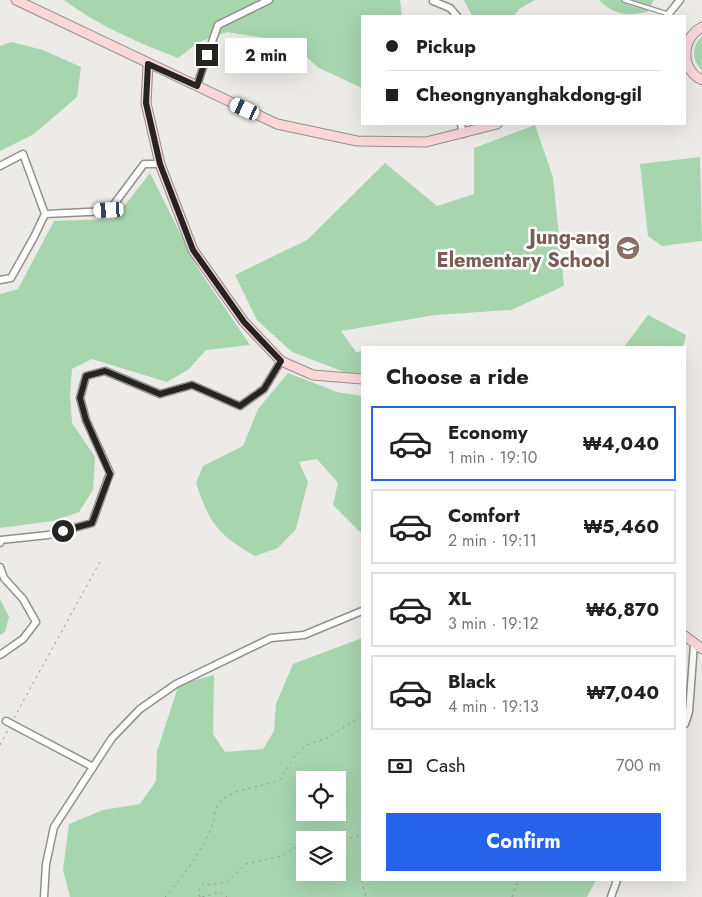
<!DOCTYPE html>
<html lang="en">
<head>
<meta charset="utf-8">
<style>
  body { margin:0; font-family:Jost,sans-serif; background:#f2f2f2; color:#202124; height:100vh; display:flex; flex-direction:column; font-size:19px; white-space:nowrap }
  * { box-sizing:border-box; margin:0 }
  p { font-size:16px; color:#757577 }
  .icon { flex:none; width:28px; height:28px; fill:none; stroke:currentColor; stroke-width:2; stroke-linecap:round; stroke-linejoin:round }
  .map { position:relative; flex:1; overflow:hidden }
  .drawer { position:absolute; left:361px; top:346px; width:325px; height:535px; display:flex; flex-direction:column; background:#fff; border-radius:0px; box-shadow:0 5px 20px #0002 }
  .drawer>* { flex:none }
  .hud { position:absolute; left:361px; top:15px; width:325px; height:110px; border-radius:0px; box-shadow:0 5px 20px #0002; display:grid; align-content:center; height:110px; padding:0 25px; background:#fff }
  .buttons { position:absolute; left:296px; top:771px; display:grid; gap:10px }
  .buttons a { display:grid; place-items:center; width:50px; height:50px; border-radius:0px; background:#fff; box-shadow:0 5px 20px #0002; font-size:25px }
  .end { position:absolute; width:22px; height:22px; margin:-11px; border:6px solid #252423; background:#fff; box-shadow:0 0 0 2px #fff }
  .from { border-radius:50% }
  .bubble { position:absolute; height:35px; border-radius:0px; background:#fff; box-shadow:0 5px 20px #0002; font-size:16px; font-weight:700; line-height:35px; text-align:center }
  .car { position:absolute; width:15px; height:30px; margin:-15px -8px; border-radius:6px; box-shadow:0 0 4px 1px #0007; background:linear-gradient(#fff 24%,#345 0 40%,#fff 0 76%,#345 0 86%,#fff 0) }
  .hud b { display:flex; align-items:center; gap:18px; height:48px; font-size:19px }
  .hud b+b { border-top:1px solid #e0e0e0 }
  .hud i { width:12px; height:12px; background:#202124 }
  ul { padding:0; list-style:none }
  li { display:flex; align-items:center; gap:15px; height:75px; margin:0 10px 8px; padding:0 15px; border:2px solid #e0e0e0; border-radius:0px }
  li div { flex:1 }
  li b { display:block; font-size:19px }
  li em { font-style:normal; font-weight:700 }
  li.active { border-color:#2563eb }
  li>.icon { width:45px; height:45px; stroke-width:1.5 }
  h2 { padding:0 25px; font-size:22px; line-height:60px }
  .pay { display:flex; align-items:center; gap:12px; height:55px; padding:0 25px; font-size:19px }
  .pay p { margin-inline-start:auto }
  .cta { display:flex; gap:10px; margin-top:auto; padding:10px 25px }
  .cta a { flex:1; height:58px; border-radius:0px; background:#2563eb; color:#fff; font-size:20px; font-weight:700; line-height:58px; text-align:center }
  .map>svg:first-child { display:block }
  .green { fill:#a6d5ae; fill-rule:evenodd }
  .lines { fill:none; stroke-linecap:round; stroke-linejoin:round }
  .lane-casing { stroke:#92908d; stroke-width:5.5 }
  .street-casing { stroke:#92908d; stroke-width:9 }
  .secondary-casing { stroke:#92908d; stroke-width:11 }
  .path { stroke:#9b9997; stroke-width:1; stroke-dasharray:2.5 4; stroke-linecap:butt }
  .lane { stroke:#fff; stroke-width:3 }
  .street { stroke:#fff; stroke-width:6 }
  .secondary { stroke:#fbd7da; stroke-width:9 }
  .route { stroke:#252423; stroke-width:6 }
  .labels { text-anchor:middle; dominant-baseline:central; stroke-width:5; stroke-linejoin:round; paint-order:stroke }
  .education-label { font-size:20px; font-weight:bold; fill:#785e54; stroke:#fff; text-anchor:end }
</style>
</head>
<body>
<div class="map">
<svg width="702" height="897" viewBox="0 0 702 897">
  <rect width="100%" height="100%" fill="#edebe8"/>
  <g class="green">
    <path d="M64,0h336l2,16h-40v72l-43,-20 -30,-26 -62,-10 -28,10 -21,16c-39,-15 -81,-33 -114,-58z"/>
    <polygon points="464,0 535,0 519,9 514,16 472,16"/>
    <path d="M599,0h55l-7,12c-21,4 -31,4 -48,-12z"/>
    <path d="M702,36v35c-10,-12 -11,-23 0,-35z"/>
    <polygon points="11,42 43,50 81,67 77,97 34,134 0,151 0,46"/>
    <polygon points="535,125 553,177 564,286 511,310 435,315 341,331 356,352 362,351 362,375 352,375 292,352 257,320 235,275 307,240 385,163 437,206 474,194 474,148"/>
    <polygon points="700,157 702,241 662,246 648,236 640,164"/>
    <polygon points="150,173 197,267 250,345 206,350 189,369 167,382 92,359 72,369 70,395 72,423 95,457 93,490 79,512 53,521 0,528 0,294 18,289 54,221 114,219"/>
    <polygon points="648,315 686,335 683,347 624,347"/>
    <path d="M288,373l49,19 25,4v138l-29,-29 5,-22 -21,-24 -18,3 9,20 -12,47 -18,19 -23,8c-38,-22 -45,-32 -59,-73l7,-17 40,-20 15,-37z"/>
    <polygon points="0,599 9,617 5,632 0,635"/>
    <path d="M362,638v242h234l-9,17h-517l-7,-27 6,-46 34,-14 37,-6 16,-23 1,-30 22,-67 35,-9 -1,59 12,18 38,-3 11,-18 2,-27 17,-40zM305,780h33v32h-33zM305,840h33v32h-33z"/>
  </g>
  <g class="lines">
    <g class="lane-casing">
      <polyline id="lane" points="624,0 668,14"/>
    </g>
    <g class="street-casing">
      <g id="street">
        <polyline points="433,1 450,8 457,16"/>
        <polyline points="667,16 680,0"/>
        <polyline points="197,85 218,25 269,0"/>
        <polyline points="461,124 463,134"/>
        <polyline points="0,166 23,154 45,214"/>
        <polyline points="0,280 11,278 34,237 45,214 109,211 144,164 160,164"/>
        <polyline points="0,543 1,540 48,535 92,523 110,473 86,420 80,398 86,376 105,371 160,394 192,385 240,406 264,389 281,361"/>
        <polyline points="0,567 4,578 23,599 36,622 23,639 0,655"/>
        <polyline points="6,721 93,767"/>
        <polyline points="685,724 689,712 694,644"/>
        <polyline points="44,897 46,864 54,827 112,738 140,709 176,684 271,638 304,635 362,611"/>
        <polyline points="611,897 617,880"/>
      </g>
    </g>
    <g class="secondary-casing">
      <g id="secondary">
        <polyline points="16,0 277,124 357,141 426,142 497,124"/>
        <path d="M702,27c-21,11 -22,43 0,53"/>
        <polyline points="148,64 146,103 160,164 193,250 244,322 281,361 313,375 362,379"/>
        <polyline points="685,636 702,649"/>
      </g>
    </g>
    <g class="path">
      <polyline points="14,718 102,558"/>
      <polyline points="0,745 8,730"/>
      <polyline points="307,840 332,833 346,839 362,835"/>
      <polyline points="362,874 362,882 366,897"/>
      <path d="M165,897c16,-17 41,-52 48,-74 3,-9 1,-18 10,-24 17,-13 41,-11 58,-20l11,-19 14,-15 21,-7 35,-22"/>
      <polyline points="200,897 199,890 204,883 209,885 227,882 246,864 282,856 305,842"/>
      <polyline points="202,897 220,892 227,897"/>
      <polyline points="512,897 518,880"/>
    </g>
    <use href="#lane" class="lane"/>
    <use href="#street" class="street"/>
    <use href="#secondary" class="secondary"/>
  </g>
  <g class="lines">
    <polyline class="route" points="63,531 92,523 110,474 86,420 80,398 86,376 105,371 160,394 192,385 240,406 264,389 281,361 244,322 193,250 160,164 146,103 148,64 197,86 207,55"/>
  </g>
  <defs>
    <g id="school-disc" transform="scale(1.25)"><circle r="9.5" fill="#8d6e63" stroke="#fff"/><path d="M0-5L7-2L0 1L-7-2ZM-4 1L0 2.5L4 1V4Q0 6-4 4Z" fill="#fff"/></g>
  </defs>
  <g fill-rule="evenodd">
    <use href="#school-disc" x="628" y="248"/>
  </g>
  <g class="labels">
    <g class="education-label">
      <text x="610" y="237">Jung-ang<tspan x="610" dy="23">Elementary School</tspan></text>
    </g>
  </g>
</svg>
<div class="buttons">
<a><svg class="icon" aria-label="locate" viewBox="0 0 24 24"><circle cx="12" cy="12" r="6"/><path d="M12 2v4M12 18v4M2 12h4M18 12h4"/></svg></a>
<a><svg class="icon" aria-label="layers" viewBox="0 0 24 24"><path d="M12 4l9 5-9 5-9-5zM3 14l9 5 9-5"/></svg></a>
</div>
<i class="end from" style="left:63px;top:531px"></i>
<i class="end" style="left:207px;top:55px"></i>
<div class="bubble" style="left:225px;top:38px;width:82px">2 min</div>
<i class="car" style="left:245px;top:109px;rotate:295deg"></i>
<i class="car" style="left:109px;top:210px;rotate:267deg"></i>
<div class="hud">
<b><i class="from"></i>Pickup</b>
<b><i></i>Cheongnyanghakdong-gil</b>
</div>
<section class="drawer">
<h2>Choose a ride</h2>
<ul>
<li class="active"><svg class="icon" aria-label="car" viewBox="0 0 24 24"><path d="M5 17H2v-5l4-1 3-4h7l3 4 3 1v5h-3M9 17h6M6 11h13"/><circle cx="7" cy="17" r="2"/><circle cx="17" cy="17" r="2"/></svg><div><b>Economy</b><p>1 min · 19:10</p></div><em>₩4,040</em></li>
<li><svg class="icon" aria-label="car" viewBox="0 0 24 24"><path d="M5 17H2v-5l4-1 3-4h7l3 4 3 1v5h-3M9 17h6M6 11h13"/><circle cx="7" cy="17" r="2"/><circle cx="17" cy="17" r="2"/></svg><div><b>Comfort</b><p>2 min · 19:11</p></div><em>₩5,460</em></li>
<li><svg class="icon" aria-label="car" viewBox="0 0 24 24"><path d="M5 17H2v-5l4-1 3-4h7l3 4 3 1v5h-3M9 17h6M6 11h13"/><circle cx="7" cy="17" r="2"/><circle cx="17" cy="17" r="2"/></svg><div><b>XL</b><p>3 min · 19:12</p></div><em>₩6,870</em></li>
<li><svg class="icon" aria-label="car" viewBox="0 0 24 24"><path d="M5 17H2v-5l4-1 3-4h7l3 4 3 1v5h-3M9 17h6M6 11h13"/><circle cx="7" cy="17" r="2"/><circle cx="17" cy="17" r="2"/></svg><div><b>Black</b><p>4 min · 19:13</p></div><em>₩7,040</em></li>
</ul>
<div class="pay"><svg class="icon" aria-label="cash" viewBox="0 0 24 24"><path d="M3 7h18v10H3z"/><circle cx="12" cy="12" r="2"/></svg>Cash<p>700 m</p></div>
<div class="cta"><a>Confirm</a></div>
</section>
</div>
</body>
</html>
